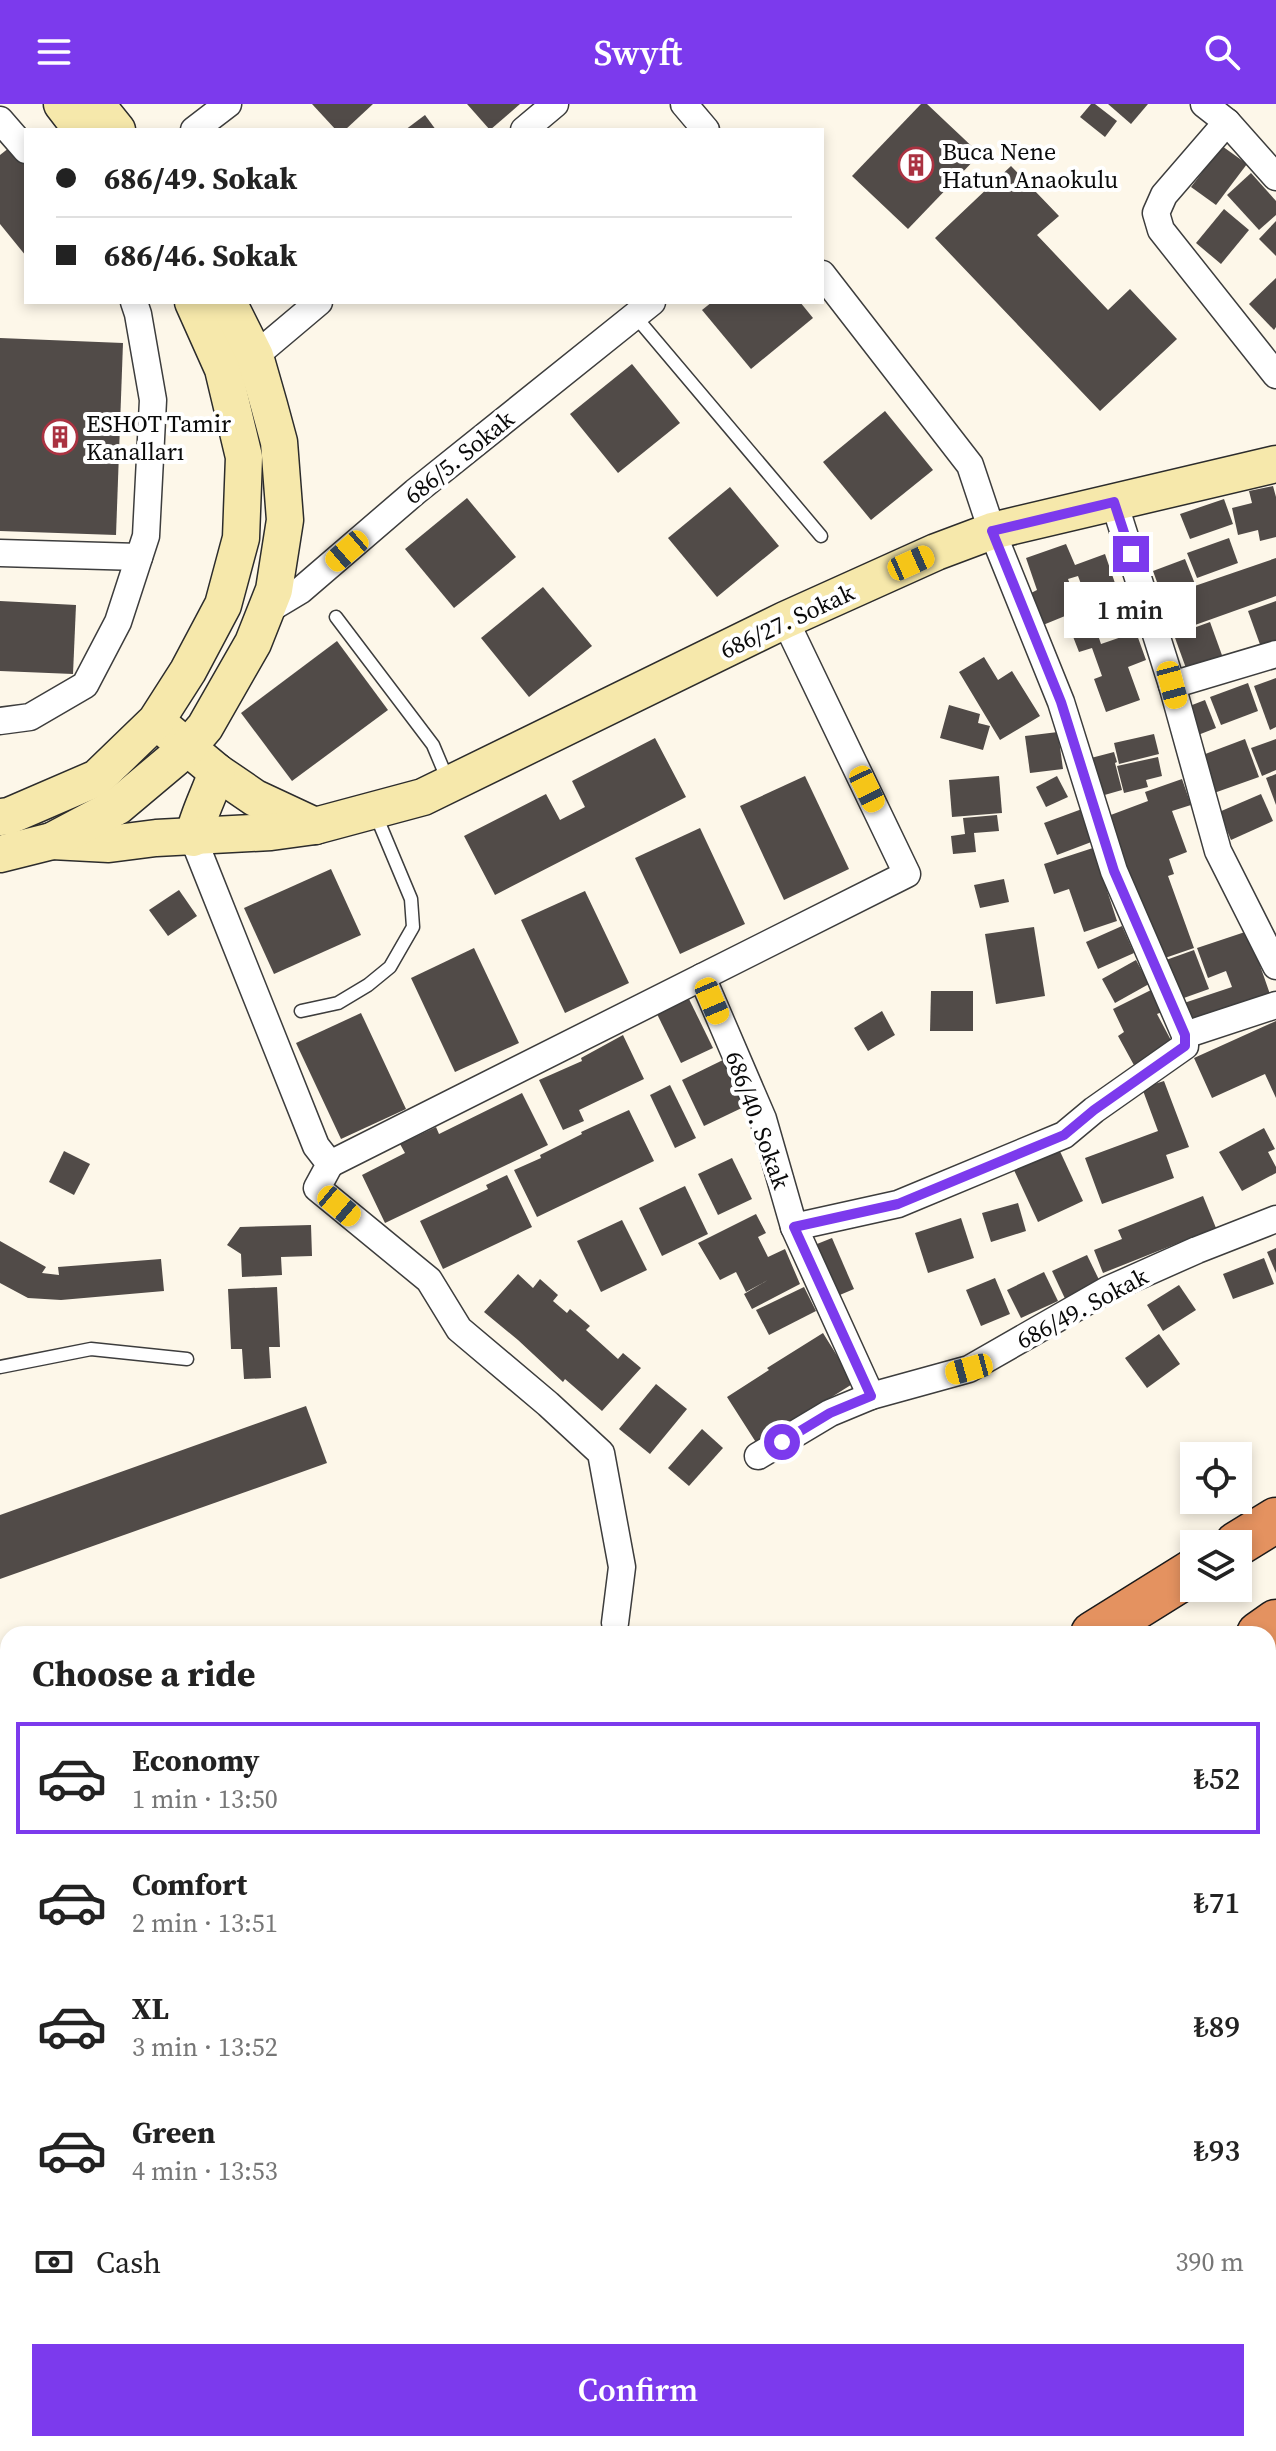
<!DOCTYPE html>
<html lang="en">
<head>
<meta charset="utf-8">
<style>
  body { margin:0; font-family:"Source Serif 4",serif; background:#f2f2f2; color:#222; height:100vh; display:flex; flex-direction:column; font-size:30px; white-space:nowrap }
  * { box-sizing:border-box; margin:0 }
  p { font-size:26px; color:#767676 }
  .icon { flex:none; width:44px; height:44px; fill:none; stroke:currentColor; stroke-width:2; stroke-linecap:round; stroke-linejoin:round }
  .map { position:relative; flex:1; overflow:hidden }
  .sheet { position:absolute; left:0px; top:1522px; width:1276px; height:826px; display:flex; flex-direction:column; background:#fff; border-radius:24px 24px 0 0; box-shadow:0 4px 12px #0003 }
  .sheet>* { flex:none }
  .guide { position:absolute; left:24px; top:24px; width:800px; height:176px; border-radius:0px; box-shadow:0 4px 12px #0003; display:grid; align-content:center; height:176px; padding:0 32px; background:#fff }
  .controls { position:absolute; left:1180px; top:1338px; display:grid; gap:16px }
  .controls a { display:grid; place-items:center; width:72px; height:72px; border-radius:0px; background:#fff; box-shadow:0 4px 12px #0003; font-size:40px }
  .end { position:absolute; width:36px; height:36px; margin:-18px; border:10px solid #7c3aed; background:#fff; box-shadow:0 0 0 4px #fff }
  .from { border-radius:50% }
  .bubble { position:absolute; height:56px; border-radius:0px; background:#fff; box-shadow:0 4px 12px #0003; font-size:26px; font-weight:600; line-height:56px; text-align:center }
  .car { position:absolute; width:24px; height:48px; margin:-24px -12px; border-radius:10px; box-shadow:0 0 6px 2px #0007; background:linear-gradient(#f5c518 24%,#345 0 40%,#f5c518 0 76%,#345 0 86%,#f5c518 0) }
  .guide b { display:flex; align-items:center; gap:28px; height:76px; font-size:30px }
  .guide b+b { border-top:2px solid #e0e0e0 }
  .guide i { width:20px; height:20px; background:#222 }
  ul { padding:0; list-style:none }
  li { display:flex; align-items:center; gap:24px; height:112px; margin:0 16px 12px; padding:0 16px; border:4px solid transparent; border-radius:0px }
  li div { flex:1 }
  li b { display:block; font-size:30px }
  li em { font-style:normal; font-weight:600 }
  li.current { border-color:#7c3aed }
  li>.icon { width:72px; height:72px; stroke-width:1.5 }
  h2 { padding:0 32px; font-size:36px; line-height:96px }
  .pay { display:flex; align-items:center; gap:20px; height:88px; padding:0 32px; font-size:30px }
  .pay p { margin-inline-start:auto }
  .cta { display:flex; gap:16px; margin-top:auto; padding:16px 32px }
  .cta a { flex:1; height:92px; border-radius:0px; background:#7c3aed; color:#fff; font-size:32px; font-weight:600; line-height:92px; text-align:center }
  header { display:flex; justify-content:space-between; align-items:center; height:104px; padding:0 32px; background:#7c3aed; color:#fff; font-size:36px; font-weight:600 }
  .map>svg:first-child { display:block }
  .building { fill:#514b48 }
  .lines { fill:none; stroke-linecap:round; stroke-linejoin:round }
  .lane-casing { stroke:#3d3d3d; stroke-width:15 }
  .street-casing { stroke:#3d3d3d; stroke-width:29 }
  .secondary-casing { stroke:#2c2c2c; stroke-width:39 }
  .highway-casing { stroke:#1b1b1b; stroke-width:47 }
  .lane { stroke:#fff; stroke-width:12 }
  .street { stroke:#fff; stroke-width:26 }
  .secondary { stroke:#f6e8ab; stroke-width:36 }
  .highway { stroke:#e49260; stroke-width:44 }
  .route { stroke:#7c3aed; stroke-width:10 }
  .labels { text-anchor:middle; dominant-baseline:central; stroke-width:8; stroke-linejoin:round; paint-order:stroke }
  .poi-label { font-size:24px; fill:#0a0a0a; stroke:#fff; text-anchor:start }
  .street-label { font-size:24px; fill:#0a0a0a; stroke:#fff }
</style>
</head>
<body>
<header><svg class="icon" aria-label="menu" viewBox="0 0 24 24"><path d="M4 6h16M4 12h16M4 18h16"/></svg>Swyft<svg class="icon" aria-label="search" viewBox="0 0 24 24"><circle cx="10" cy="10" r="6"/><path d="M15 15l6 6"/></svg></header>
<div class="map">
<svg width="1276" height="2347" viewBox="0 0 1276 2347">
  <rect width="100%" height="100%" fill="#fdf7e9"/>
  <g class="building">
    <polygon points="312,0 373,0 345,26 336,26"/>
    <polygon points="467,0 520,0 490,26"/>
    <polygon points="921,0 927,0 980,50 908,125 852,72"/>
    <polygon points="1091,0 1095,0 1117,17 1105,33 1080,13"/>
    <polygon points="1108,0 1148,0 1131,20"/>
    <polygon points="425,11 436,26 405,26"/>
    <polygon points="14,40 26,55 26,152 0,120 0,51"/>
    <polygon points="1222,42 1247,60 1216,101 1191,83"/>
    <polygon points="1011,62 1059,112 1037,131 1108,206 1130,185 1177,235 1100,307 935,134"/>
    <polygon points="1251,69 1276,97 1276,111 1259,126 1227,91"/>
    <polygon points="1224,105 1249,126 1221,160 1196,139"/>
    <polygon points="1276,117 1276,152 1259,135"/>
    <polygon points="1276,174 1276,223 1274,226 1249,200"/>
    <polygon points="712,198 800,198 813,214 751,265 702,206"/>
    <polygon points="0,234 123,239 116,431 0,427"/>
    <polygon points="632,260 680,319 618,369 570,310"/>
    <polygon points="885,307 933,366 871,416 823,358"/>
    <polygon points="1273,382 1276,393 1276,433 1260,437 1258,426 1238,431 1232,404 1252,399 1249,387"/>
    <polygon points="730,383 779,442 717,493 668,434"/>
    <polygon points="467,394 516,453 454,504 405,445"/>
    <polygon points="1224,395 1233,420 1190,435 1180,410"/>
    <polygon points="1229,434 1238,459 1197,474 1187,449"/>
    <polygon points="1066,440 1075,461 1105,450 1117,485 1087,496 1078,472 1068,475 1080,507 1089,504 1086,498 1118,486 1128,513 1096,525 1101,540 1136,528 1146,556 1128,563 1140,596 1106,608 1094,575 1102,572 1092,544 1079,548 1065,512 1043,521 1031,489 1037,486 1026,454"/>
    <polygon points="1276,454 1276,492 1195,521 1183,486"/>
    <polygon points="1185,455 1195,480 1162,492 1153,467"/>
    <polygon points="543,483 592,542 529,593 481,534"/>
    <polygon points="0,497 76,501 73,570 0,567"/>
    <polygon points="1276,497 1276,541 1262,546 1248,507"/>
    <polygon points="1210,518 1223,554 1187,567 1174,531"/>
    <polygon points="337,537 388,606 292,677 241,609"/>
    <polygon points="984,553 998,576 1012,567 1040,612 1000,636 959,568"/>
    <polygon points="1276,574 1276,623 1270,626 1254,582"/>
    <polygon points="1248,579 1258,607 1221,621 1210,593"/>
    <polygon points="1205,596 1216,624 1198,631 1187,603"/>
    <polygon points="949,601 980,610 978,619 990,622 983,646 940,634"/>
    <polygon points="1058,628 1063,665 1030,669 1025,632"/>
    <polygon points="1154,630 1159,650 1119,660 1114,639"/>
    <polygon points="655,634 686,693 495,791 464,732 546,690 560,716 585,703 572,677"/>
    <polygon points="1245,635 1259,673 1214,689 1200,652"/>
    <polygon points="1276,635 1276,666 1262,672 1251,644"/>
    <polygon points="1114,648 1117,658 1115,659 1122,686 1101,692 1091,654"/>
    <polygon points="1158,653 1162,672 1146,676 1148,683 1124,689 1117,662"/>
    <polygon points="1276,670 1276,701 1266,674"/>
    <polygon points="805,672 849,765 784,796 740,702"/>
    <polygon points="999,672 1002,709 952,713 949,676"/>
    <polygon points="1057,672 1068,693 1046,703 1036,683"/>
    <polygon points="1182,675 1191,701 1172,707 1187,748 1169,755 1174,770 1168,772 1194,844 1162,855 1147,821 1108,712 1148,697 1145,688"/>
    <polygon points="1261,690 1273,717 1231,736 1219,708"/>
    <polygon points="1082,705 1094,737 1057,751 1044,719"/>
    <polygon points="997,711 999,727 974,729 976,748 953,750 951,732 965,730 963,714"/>
    <polygon points="700,724 745,820 680,850 635,754"/>
    <polygon points="1099,742 1109,772 1103,774 1117,817 1084,828 1069,785 1054,790 1044,760"/>
    <polygon points="331,765 361,831 274,870 244,804"/>
    <polygon points="1004,775 1009,798 980,804 974,781"/>
    <polygon points="179,786 197,812 168,832 149,806"/>
    <polygon points="585,787 629,879 565,909 521,816"/>
    <polygon points="1122,822 1134,849 1098,865 1086,838"/>
    <polygon points="1034,823 1045,892 996,900 985,830"/>
    <polygon points="1248,827 1271,893 1185,922 1178,901 1232,883 1226,867 1208,874 1197,844"/>
    <polygon points="474,844 519,939 455,968 411,874"/>
    <polygon points="1194,846 1209,885 1181,895 1166,856"/>
    <polygon points="1136,856 1149,880 1115,899 1102,875"/>
    <polygon points="1151,886 1162,908 1157,910 1174,942 1135,963 1118,932 1124,928 1113,905"/>
    <polygon points="931,887 973,887 973,927 930,927"/>
    <polygon points="689,895 713,944 681,959 657,910"/>
    <polygon points="882,907 895,931 868,947 854,924"/>
    <polygon points="361,909 406,1005 341,1035 296,939"/>
    <polygon points="1276,917 1276,994 1265,970 1212,994 1194,954"/>
    <polygon points="623,931 644,975 579,1006 584,1017 563,1026 539,976 582,957 581,954"/>
    <polygon points="725,955 748,1001 704,1022 682,976"/>
    <polygon points="1164,977 1189,1043 1166,1051 1174,1074 1102,1100 1085,1054 1158,1027 1142,984"/>
    <polygon points="670,981 696,1034 675,1044 650,991"/>
    <polygon points="522,989 548,1041 385,1119 362,1071 405,1049 400,1040 436,1023 439,1030"/>
    <polygon points="629,1006 654,1057 537,1113 514,1066 541,1054 540,1051 582,1030 581,1028"/>
    <polygon points="1264,1024 1275,1045 1268,1048 1276,1063 1276,1069 1242,1087 1219,1048"/>
    <polygon points="1058,1043 1083,1097 1038,1118 1013,1064"/>
    <polygon points="64,1047 90,1060 74,1091 49,1078"/>
    <polygon points="732,1054 752,1095 718,1111 698,1070"/>
    <polygon points="507,1071 532,1123 443,1165 420,1117 488,1085 486,1081"/>
    <polygon points="685,1082 708,1130 662,1152 639,1104"/>
    <polygon points="1203,1092 1216,1124 1103,1169 1094,1146 1122,1135 1118,1126"/>
    <polygon points="1018,1099 1026,1127 991,1138 982,1109"/>
    <polygon points="756,1110 766,1129 758,1133 768,1153 785,1145 800,1180 752,1205 744,1190 768,1176 746,1188 736,1168 720,1176 698,1139"/>
    <polygon points="961,1114 974,1154 928,1169 915,1129"/>
    <polygon points="622,1116 647,1166 601,1188 577,1137"/>
    <polygon points="311,1121 312,1152 281,1153 282,1171 242,1173 241,1150 227,1141 240,1123"/>
    <polygon points="832,1134 854,1185 835,1193 812,1142"/>
    <polygon points="0,1137 46,1163 42,1169 59,1171 58,1163 161,1155 164,1187 61,1196 28,1194 0,1179"/>
    <polygon points="1276,1144 1276,1169 1267,1148"/>
    <polygon points="1087,1151 1103,1184 1068,1201 1052,1167"/>
    <polygon points="1264,1154 1274,1180 1233,1195 1223,1170"/>
    <polygon points="1044,1168 1058,1197 1021,1214 1007,1186"/>
    <polygon points="518,1170 533,1184 540,1175 558,1191 553,1197 567,1209 570,1205 590,1222 586,1226 618,1255 623,1249 641,1264 602,1307 565,1275 563,1278 518,1236 484,1208"/>
    <polygon points="995,1174 1010,1210 981,1222 966,1186"/>
    <polygon points="1179,1181 1196,1206 1163,1227 1147,1201"/>
    <polygon points="277,1183 280,1243 269,1243 271,1274 244,1275 242,1245 231,1245 228,1185"/>
    <polygon points="804,1183 816,1207 769,1231 756,1206"/>
    <polygon points="823,1229 854,1279 757,1340 727,1293 769,1266 767,1264"/>
    <polygon points="1159,1230 1180,1260 1147,1284 1125,1254"/>
    <polygon points="656,1280 687,1305 650,1350 619,1325"/>
    <polygon points="306,1302 327,1359 0,1475 0,1411"/>
    <polygon points="702,1325 723,1344 689,1382 668,1364"/>
  </g>
  <g class="lines">
    <g class="lane-casing">
      <g id="lane">
        <polyline points="635,212 821,432"/>
        <polyline points="336,513 433,641 449,679"/>
        <polyline points="301,907 338,899 368,881 390,863 413,823 411,795 375,709"/>
        <polyline points="0,1263 91,1245 187,1255"/>
      </g>
    </g>
    <g class="street-casing">
      <g id="street">
        <polyline points="684,0 706,26"/>
        <polyline points="1204,0 1227,18 1276,73"/>
        <polyline points="0,16 26,46"/>
        <polyline points="1227,18 1164,91 1156,109 1161,126 1276,271"/>
        <polyline points="194,26 228,0"/>
        <polyline points="524,26 555,0"/>
        <polyline points="255,252 319,198"/>
        <polyline points="1114,398 1172,581 1218,747 1276,862"/>
        <polyline points="0,449 139,453"/>
        <polyline points="266,507 301,486 415,388 652,198"/>
        <polyline points="1172,581 1276,550"/>
        <polyline points="0,617 30,613 85,581 118,518 146,432 153,296 138,210 134,198"/>
        <polyline points="193,734 316,1042 330,1060 317,1084 429,1176 459,1225 548,1300 601,1349 622,1463 615,1519"/>
        <polyline points="702,873 763,1015 794,1123 871,1292"/>
        <polyline points="1185,931 1276,901"/>
        <polyline points="330,1060 907,770 785,516"/>
        <polyline points="794,1123 898,1100 1064,1031 1094,1006 1185,942 1185,931 1114,767 1061,598 992,427 970,361 822,170"/>
        <polyline points="758,1352 830,1309 871,1292 969,1265 1107,1186 1197,1146 1276,1115"/>
      </g>
    </g>
    <g class="secondary-casing">
      <g id="secondary">
        <polyline points="62,0 82,26"/>
        <polyline points="96,0 117,26"/>
        <polyline points="169,628 217,668 255,694 315,722"/>
        <polyline points="0,713 9,712 97,674 156,617 188,567 223,501 241,434 244,353 223,265 193,198"/>
        <path d="M193,734c5,-23 16,-43 24,-66"/>
        <polyline points="52,737 109,740 156,734 271,728 315,722 423,693 785,516 936,448 992,427 1276,360"/>
        <polyline points="0,750 52,737 118,702 187,644 205,623 253,539 274,486 285,416 279,338 269,301 255,252 228,198"/>
      </g>
    </g>
    <g class="highway-casing">
      <g id="highway">
        <polyline points="1237,1440 1276,1416"/>
        <polyline points="1093,1530 1194,1467"/>
        <polyline points="1259,1530 1276,1518"/>
        <polyline points="0,2002 8,2000"/>
        <polyline points="0,2087 8,2084"/>
      </g>
    </g>
    <use href="#lane" class="lane"/>
    <use href="#street" class="street"/>
    <use href="#secondary" class="secondary"/>
    <use href="#highway" class="highway"/>
  </g>
  <g class="lines">
    <polyline class="route" points="782,1338 830,1309 871,1292 794,1123 898,1100 1064,1031 1094,1006 1185,942 1185,931 1114,767 1061,598 992,427 1114,398 1131,450"/>
  </g>
  <defs>
    <g id="building-ring" transform="scale(1.8)"><circle r="9.5" fill="#fff" stroke="#aa3241" stroke-width="1.5"/><path d="M-4-6H4V6H1V3H-1V6H-4ZM-2.5-4.3h1.7v1.8h-1.7ZM.8-4.3h1.7v1.8H.8ZM-2.5-1h1.7V.8h-1.7ZM.8-1h1.7V.8H.8Z" fill="#aa3241"/></g>
  </defs>
  <g fill-rule="evenodd">
    <use href="#building-ring" x="916" y="61"/>
    <use href="#building-ring" x="60" y="333"/>
  </g>
  <g class="labels">
    <g class="poi-label">
      <text x="942" y="47">Buca Nene<tspan x="942" dy="28">Hatun Anaokulu</tspan></text>
      <text x="86" y="319">ESHOT Tamir<tspan x="86" dy="28">Kanalları</tspan></text>
    </g>
    <g class="street-label">
      <text transform="translate(459 353) rotate(-39)">686/5. Sokak</text>
      <text transform="translate(787 517) rotate(-25)">686/27. Sokak</text>
      <text transform="translate(758 1016) rotate(70)">686/40. Sokak</text>
      <text transform="translate(1082 1204) rotate(-28)">686/49. Sokak</text>
    </g>
  </g>
</svg>
<div class="controls">
<a><svg class="icon" aria-label="locate" viewBox="0 0 24 24"><circle cx="12" cy="12" r="6"/><path d="M12 2v4M12 18v4M2 12h4M18 12h4"/></svg></a>
<a><svg class="icon" aria-label="layers" viewBox="0 0 24 24"><path d="M12 4l9 5-9 5-9-5zM3 14l9 5 9-5"/></svg></a>
</div>
<i class="end from" style="left:782px;top:1338px"></i>
<i class="end" style="left:1131px;top:450px"></i>
<div class="bubble" style="left:1064px;top:478px;width:132px">1 min</div>
<i class="car" style="left:347px;top:447px;rotate:229deg"></i>
<i class="car" style="left:911px;top:459px;rotate:66deg"></i>
<i class="car" style="left:1172px;top:581px;rotate:165deg"></i>
<i class="car" style="left:867px;top:685px;rotate:154deg"></i>
<i class="car" style="left:712px;top:897px;rotate:157deg"></i>
<i class="car" style="left:339px;top:1102px;rotate:130deg"></i>
<i class="car" style="left:969px;top:1265px;rotate:255deg"></i>
<div class="guide">
<b><i class="from"></i>686/49. Sokak</b>
<b><i></i>686/46. Sokak</b>
</div>
<section class="sheet">
<h2>Choose a ride</h2>
<ul>
<li class="current"><svg class="icon" aria-label="car" viewBox="0 0 24 24"><path d="M5 17H2v-5l4-1 3-4h7l3 4 3 1v5h-3M9 17h6M6 11h13"/><circle cx="7" cy="17" r="2"/><circle cx="17" cy="17" r="2"/></svg><div><b>Economy</b><p>1 min · 13:50</p></div><em>₺52</em></li>
<li><svg class="icon" aria-label="car" viewBox="0 0 24 24"><path d="M5 17H2v-5l4-1 3-4h7l3 4 3 1v5h-3M9 17h6M6 11h13"/><circle cx="7" cy="17" r="2"/><circle cx="17" cy="17" r="2"/></svg><div><b>Comfort</b><p>2 min · 13:51</p></div><em>₺71</em></li>
<li><svg class="icon" aria-label="car" viewBox="0 0 24 24"><path d="M5 17H2v-5l4-1 3-4h7l3 4 3 1v5h-3M9 17h6M6 11h13"/><circle cx="7" cy="17" r="2"/><circle cx="17" cy="17" r="2"/></svg><div><b>XL</b><p>3 min · 13:52</p></div><em>₺89</em></li>
<li><svg class="icon" aria-label="car" viewBox="0 0 24 24"><path d="M5 17H2v-5l4-1 3-4h7l3 4 3 1v5h-3M9 17h6M6 11h13"/><circle cx="7" cy="17" r="2"/><circle cx="17" cy="17" r="2"/></svg><div><b>Green</b><p>4 min · 13:53</p></div><em>₺93</em></li>
</ul>
<div class="pay"><svg class="icon" aria-label="cash" viewBox="0 0 24 24"><path d="M3 7h18v10H3z"/><circle cx="12" cy="12" r="2"/></svg>Cash<p>390 m</p></div>
<div class="cta"><a>Confirm</a></div>
</section>
</div>
</body>
</html>
